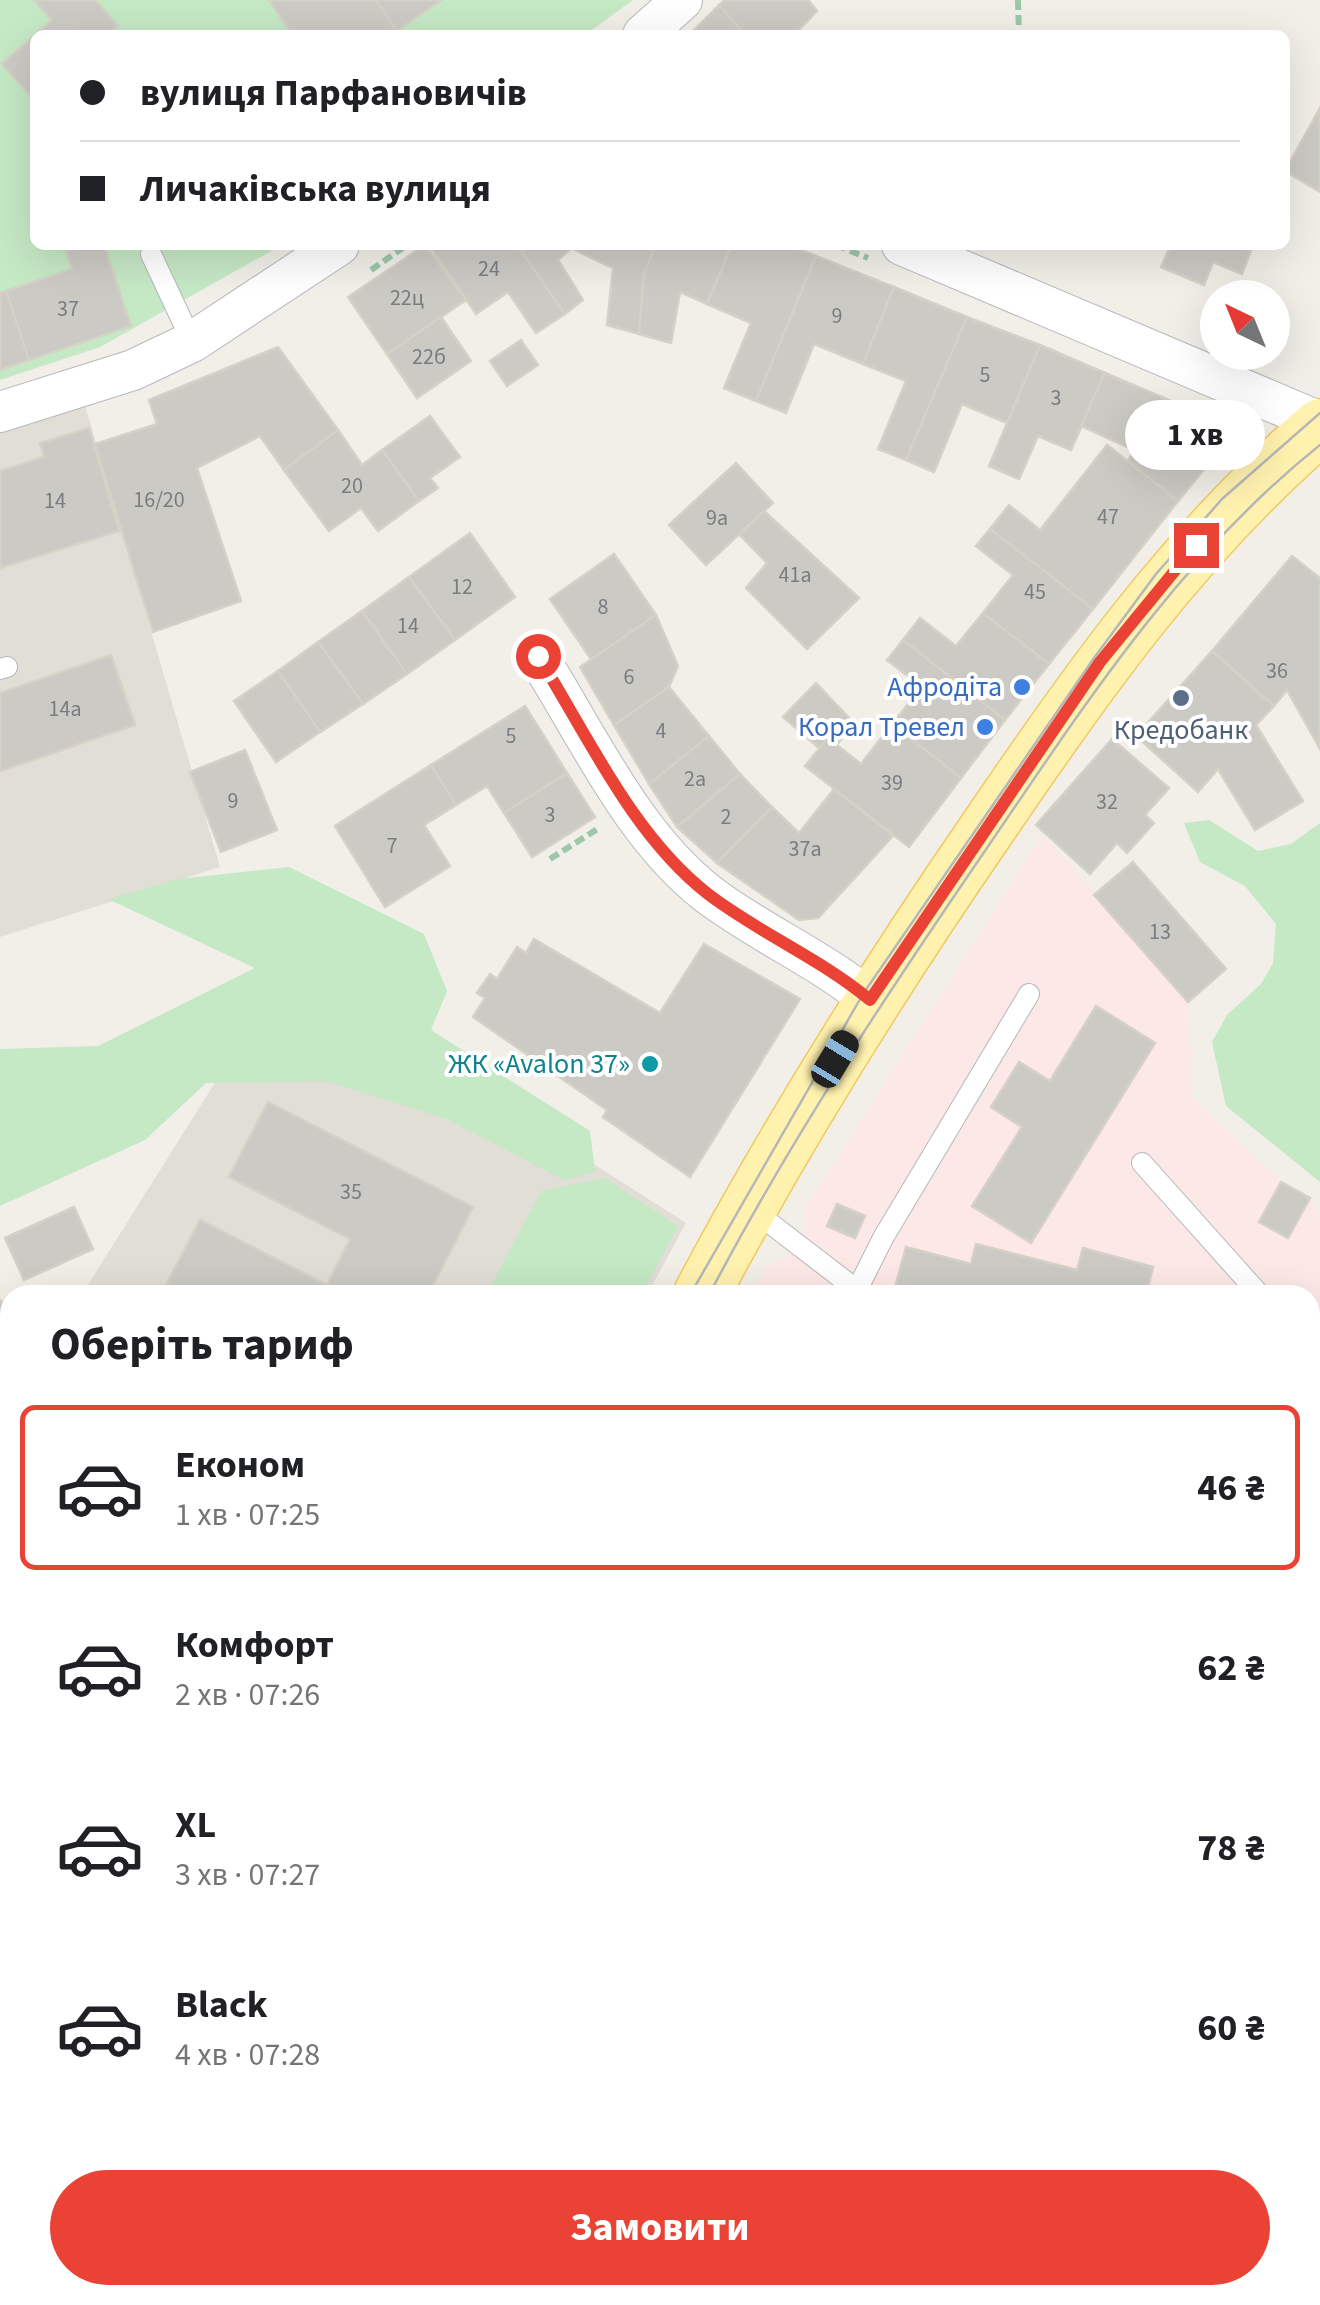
<!DOCTYPE html>
<html lang="uk">
<head>
<meta charset="utf-8">
<style>
  body { margin:0; font-family:"Source Sans 3",sans-serif; background:#f6f6f6; color:#202124; height:100vh; display:flex; flex-direction:column; font-size:38px; white-space:nowrap }
  * { box-sizing:border-box; margin:0 }
  p { font-size:32px; color:#757577 }
  .icon { flex:none; width:55px; height:55px; fill:none; stroke:currentColor; stroke-width:2; stroke-linecap:round; stroke-linejoin:round }
  .map { position:relative; flex:1; overflow:hidden }
  .sheet { position:absolute; left:0px; top:1285px; width:1320px; height:1020px; display:flex; flex-direction:column; background:#fff; border-radius:30px 30px 0 0; box-shadow:0 10px 40px #0002 }
  .sheet>* { flex:none }
  .guide { position:absolute; left:30px; top:30px; width:1260px; height:220px; border-radius:15px; box-shadow:0 10px 40px #0002; display:grid; align-content:center; height:220px; padding:0 50px; background:#fff }
  .needle { width:65px; rotate:317deg }
  .controls { position:absolute; left:1200px; top:280px; display:grid; gap:20px }
  .controls a { display:grid; place-items:center; width:90px; height:90px; border-radius:50%; background:#fff; box-shadow:0 10px 40px #0002; font-size:50px }
  .end { position:absolute; width:45px; height:45px; margin:-22px; border:12px solid #ea4335; background:#fff; box-shadow:0 0 0 5px #fff }
  .from { border-radius:50% }
  .bubble { position:absolute; height:70px; border-radius:35px; background:#fff; box-shadow:0 10px 40px #0002; font-size:32px; font-weight:700; line-height:70px; text-align:center }
  .car { position:absolute; width:30px; height:60px; margin:-30px -15px; border-radius:12px; box-shadow:0 0 8px 2px #0007; background:linear-gradient(#222 24%,#8ab4d8 0 40%,#222 0 76%,#8ab4d8 0 86%,#222 0) }
  .guide b { display:flex; align-items:center; gap:35px; height:95px; font-size:38px }
  .guide b+b { border-top:2px solid #e0e0e0 }
  .guide i { width:25px; height:25px; background:#202124 }
  ul { padding:0; list-style:none }
  li { display:flex; align-items:center; gap:30px; height:165px; margin:0 20px 15px; padding:0 30px; border:5px solid transparent; border-radius:15px }
  li div { flex:1 }
  li b { display:block; font-size:38px }
  li em { font-style:normal; font-weight:700 }
  li.selected { border-color:#ea4335 }
  li>.icon { width:90px; height:90px; stroke-width:1.5 }
  h2 { padding:0 50px; font-size:45px; line-height:120px }
  .cta { display:flex; gap:20px; margin-top:auto; padding:20px 50px }
  .cta a { flex:1; height:115px; border-radius:60px; background:#ea4335; color:#fff; font-size:40px; font-weight:700; line-height:115px; text-align:center }
  .map>svg:first-child { display:block }
  .education { fill:#e1ded6 }
  .medical { fill:#fce8e6 }
  .green { fill:#c5e8c5 }
  .building { fill:#cccac5; stroke:#d6d1c6; stroke-width:2.5 }
  .lines { fill:none; stroke-linecap:round; stroke-linejoin:round }
  .lane-casing { stroke:#b5b8bc; stroke-width:22 }
  .street-casing { stroke:#b5b8bc; stroke-width:42 }
  .secondary-casing { stroke:#b6babf; stroke-width:58 }
  .primary-casing { stroke:#f2c960; stroke-width:58 }
  .path { stroke:#9cc7a9; stroke-width:6; stroke-dasharray:10 5; stroke-linecap:butt }
  .lane { stroke:#fff; stroke-width:20 }
  .street { stroke:#fff; stroke-width:40 }
  .secondary { stroke:#fff; stroke-width:55 }
  .primary { stroke:#fff2af; stroke-width:55 }
  .tram { stroke:#b6b7b8; stroke-width:2.5 }
  .route { stroke:#ea4335; stroke-width:12 }
  .shop-dot { fill:#3f7fe0; stroke:#fff; stroke-width:4 }
  .service-dot { fill:#5c6f8a; stroke:#fff; stroke-width:4 }
  .culture-dot { fill:#0f9aa8; stroke:#fff; stroke-width:4 }
  .labels { text-anchor:middle; dominant-baseline:central; stroke-width:8; stroke-linejoin:round; paint-order:stroke }
  .number-label { font-size:22px; fill:#7a7d7f }
  .shop-label { font-size:28px; fill:#366cbe; stroke:#fff; text-anchor:end }
  .service-label { font-size:28px; fill:#4e5e75; stroke:#fff }
  .culture-label { font-size:28px; fill:#0d838f; stroke:#fff; text-anchor:end }
</style>
</head>
<body>
<div class="map">
<svg width="1320" height="2305" viewBox="0 0 1320 2305">
  <rect width="100%" height="100%" fill="#f1efe8"/>
  <g class="education">
    <polygon points="82,395 220,867 0,937 0,422"/>
    <polygon points="287,968 686,1223 647,1295 95,1295 86,1288"/>
  </g>
  <polygon class="medical" points="1043,834 1188,1002 1193,1098 1281,1182 1310,1198 1320,1220 1320,1992 1310,1997 1310,1295 753,1295 766,1268 805,1246 806,1207"/>
  <g class="green">
    <polygon points="0,0 633,0 585,35 35,35 35,245 282,245 100,347 0,380"/>
    <polygon points="1209,820 1258,851 1291,844 1320,823 1320,1182 1226,1106 1212,1042 1227,1015 1261,984 1273,963 1276,924 1245,886 1200,862 1184,823"/>
    <polygon points="289,867 424,934 447,991 431,1030 590,1131 595,1172 564,1180 447,1119 326,1081 206,1083 145,1140 0,1206 0,1049 98,1046 255,968 108,899 179,879"/>
    <polygon points="604,1178 678,1226 641,1295 486,1295 541,1191"/>
    <polygon points="0,2171 10,2175 10,2295 19,2295 13,2305 0,2305"/>
  </g>
  <g class="building">
    <polygon points="34,0 95,0 118,26 108,35 35,35 35,101 2,64 52,20"/>
    <polygon points="269,0 376,0 397,31 292,35"/>
    <polygon points="376,0 441,0 397,31"/>
    <polygon points="725,0 808,0 817,11 794,35 745,35 719,5"/>
    <polygon points="719,5 745,35 689,35"/>
    <polygon points="1320,108 1320,192 1285,171"/>
    <polygon points="72,245 104,245 131,326 29,360 6,291 72,269 65,248"/>
    <polygon points="425,245 466,300 387,354 348,297"/>
    <polygon points="429,245 517,245 565,314 536,333 508,292 476,314"/>
    <polygon points="517,245 575,245 558,260 583,300 565,314"/>
    <polygon points="575,245 656,245 644,273 639,334 607,325 613,268 573,249"/>
    <polygon points="656,245 732,245 707,304 680,292 671,343 639,334 644,273"/>
    <polygon points="732,245 789,245 816,256 756,401 724,388 751,323 707,304"/>
    <polygon points="1165,245 1253,245 1242,274 1213,262 1204,285 1161,267 1170,247"/>
    <polygon points="816,256 894,287 863,364 814,344 786,413 756,401"/>
    <polygon points="894,287 967,317 906,460 878,449 906,381 863,364"/>
    <polygon points="6,291 29,360 0,370 0,293"/>
    <polygon points="441,317 471,361 417,398 387,354"/>
    <polygon points="967,317 1040,345 1007,423 962,404 934,472 906,460"/>
    <polygon points="521,340 538,365 507,386 490,361"/>
    <polygon points="1040,345 1105,373 1071,450 1038,436 1019,479 989,466"/>
    <polygon points="278,347 338,430 284,470 260,436 197,468 241,601 153,632 95,444 157,424 149,400"/>
    <polygon points="1105,373 1220,422 1228,440 1178,501 1128,461 1134,450 1081,426"/>
    <polygon points="430,416 460,457 430,478 438,488 419,501 382,450"/>
    <polygon points="89,428 119,531 0,568 0,471 44,457 40,443"/>
    <polygon points="338,430 362,465 382,450 419,501 378,531 361,508 329,531 284,470"/>
    <polygon points="1107,445 1178,501 1093,609 990,529 1009,505 1040,530"/>
    <polygon points="736,463 773,503 706,565 669,525"/>
    <polygon points="764,511 859,598 807,649 746,588 767,563 739,534"/>
    <polygon points="990,529 1093,609 1049,664 983,613 1013,575 976,546"/>
    <polygon points="470,533 515,597 455,640 409,577"/>
    <polygon points="614,554 656,615 591,659 550,599"/>
    <polygon points="1292,556 1320,578 1320,749 1287,690 1274,706 1212,651"/>
    <polygon points="409,577 455,640 407,674 362,611"/>
    <polygon points="362,611 407,674 363,704 318,642"/>
    <polygon points="983,613 1049,664 1005,720 903,640 920,618 956,646"/>
    <polygon points="656,615 678,666 669,687 614,725 580,667"/>
    <polygon points="903,640 1005,720 961,778 892,724 922,687 887,660"/>
    <polygon points="318,642 363,704 320,732 278,671"/>
    <polygon points="1212,651 1274,706 1256,725 1303,801 1255,830 1218,769 1198,792 1136,736"/>
    <polygon points="111,655 135,725 0,771 0,693"/>
    <polygon points="278,671 320,732 276,762 234,701"/>
    <polygon points="816,683 853,722 837,745 828,738 819,748 783,717"/>
    <polygon points="669,687 709,736 649,784 614,725"/>
    <polygon points="525,706 567,773 504,813 487,786 456,805 431,765"/>
    <polygon points="892,724 961,778 909,847 805,766 828,738 861,764"/>
    <polygon points="709,736 740,774 677,827 649,784"/>
    <polygon points="1112,739 1169,788 1145,815 1154,823 1127,853 1117,843 1090,874 1036,825"/>
    <polygon points="245,750 277,830 221,852 190,772"/>
    <polygon points="431,765 456,805 424,825 450,866 385,907 335,826"/>
    <polygon points="567,773 595,817 532,857 504,813"/>
    <polygon points="740,774 772,807 717,863 677,827"/>
    <polygon points="834,789 893,836 818,918 799,920 717,863 772,807 799,833"/>
    <polygon points="1133,862 1226,969 1188,1002 1094,895"/>
    <polygon points="534,939 660,1013 704,944 800,999 690,1177 603,1117 607,1110 473,1017 485,998 477,993 490,974 497,979 517,947 526,953"/>
    <polygon points="1096,1006 1155,1043 1031,1243 972,1206 1022,1127 991,1107 1019,1062 1050,1081"/>
    <polygon points="268,1102 473,1207 428,1295 171,1295 163,1291 200,1220 327,1285 350,1239 229,1177"/>
    <polygon points="1281,1182 1310,1198 1288,1238 1259,1222"/>
    <polygon points="837,1204 865,1216 855,1238 827,1226"/>
    <polygon points="74,1207 93,1249 24,1280 5,1238"/>
    <polygon points="976,1244 1077,1270 1083,1248 1153,1267 1146,1295 893,1295 906,1247 971,1264"/>
    <polygon points="0,1300 10,1311 10,1427 0,1416"/>
    <polygon points="10,1503 10,1679 0,1651 0,1507"/>
    <polygon points="0,1742 10,1758 10,1862 0,1868"/>
    <polygon points="1320,1769 1320,1875 1310,1881 1310,1774"/>
    <polygon points="10,1948 10,2041 3,2046 10,2057 10,2097 0,2103 0,1955"/>
    <polygon points="1320,2057 1320,2108 1310,2090 1310,2063"/>
    <polygon points="1310,2090 1320,2108 1320,2169 1313,2157 1310,2158"/>
    <polygon points="1320,2235 1320,2273 1310,2256 1310,2241"/>
    <polygon points="1310,2256 1320,2273 1320,2305 1234,2305 1228,2295 1310,2295"/>
    <polygon points="141,2295 207,2295 215,2305 132,2305"/>
    <polygon points="314,2295 411,2295 419,2305 310,2305 306,2301"/>
    <polygon points="434,2295 454,2295 462,2305 421,2305"/>
    <polygon points="492,2295 608,2295 608,2296 598,2305 501,2305"/>
    <polygon points="908,2295 1002,2295 1008,2305 891,2305"/>
    <polygon points="1002,2295 1072,2295 1055,2305 1008,2305"/>
    <polygon points="1196,2295 1228,2295 1234,2305 1192,2305 1199,2301"/>
  </g>
  <g class="lines">
    <g class="lane-casing">
      <g id="lane">
        <polyline points="151,254 192,342"/>
        <polyline points="0,669 7,667"/>
        <polyline points="1142,1163 1260,1295"/>
        <polyline points="750,1208 857,1290 856,1295"/>
        <polyline points="857,1290 883,1238 1029,994"/>
        <polyline points="1310,1362 1320,1381"/>
        <polyline points="0,1498 10,1495"/>
        <polyline points="1310,1503 1320,1505"/>
        <polyline points="1310,1698 1320,1682"/>
        <polyline points="0,1707 7,1721 0,1725"/>
        <polyline points="0,1906 10,1915"/>
        <polyline points="764,2295 766,2305"/>
      </g>
    </g>
    <g class="street-casing">
      <g id="street">
        <polyline points="643,35 682,0"/>
        <polyline points="902,245 1320,422"/>
        <polyline points="0,412 133,370 192,342 339,245"/>
        <path d="M538,657c50,79 95,179 170,237 51,39 113,65 162,106"/>
        <polyline points="1310,2033 1320,2028"/>
        <polyline points="261,2295 269,2305"/>
        <polyline points="840,2305 857,2295"/>
      </g>
    </g>
    <g class="secondary-casing">
      <polyline id="secondary" points="659,2295 667,2305"/>
    </g>
    <g class="primary-casing">
      <g id="primary">
        <path d="M701,1295c86,-162 182,-315 286,-466 99,-146 198,-286 333,-402"/>
        <polyline points="72,2305 81,2295"/>
      </g>
    </g>
    <g class="path">
      <polyline points="1018,0 1019,35"/>
      <polyline points="836,245 868,258"/>
      <polyline points="371,270 407,245"/>
      <polyline points="550,859 599,828"/>
    </g>
    <use href="#lane" class="lane"/>
    <use href="#street" class="street"/>
    <use href="#secondary" class="secondary"/>
    <use href="#primary" class="primary"/>
    <g class="tram">
      <polyline points="690,1295 863,994 1094,658 1156,574 1222,499 1320,413"/>
      <path d="M709,1295c82,-157 180,-304 280,-450 98,-144 193,-290 331,-400"/>
      <polyline points="58,2305 68,2295"/>
      <polyline points="85,2305 94,2295"/>
    </g>
  </g>
  <g class="lines">
    <path class="route" d="M538,656c50,80 95,180 170,238 51,39 113,65 162,106l230,-338 96,-117"/>
  </g>
  <g class="shop-dot">
    <circle cx="1022" cy="687" r="10"/>
    <circle cx="985" cy="727" r="10"/>
  </g>
  <circle class="service-dot" cx="1181" cy="698" r="10"/>
  <circle class="culture-dot" cx="650" cy="1064" r="10"/>
  <g class="labels">
    <g class="number-label">
      <text x="489" y="269">24</text>
      <text x="407" y="298">22ц</text>
      <text x="68" y="309">37</text>
      <text x="837" y="316">9</text>
      <text x="429" y="357">22б</text>
      <text x="985" y="375">5</text>
      <text x="1056" y="398">3</text>
      <text x="352" y="486">20</text>
      <text x="159" y="500">16/20</text>
      <text x="55" y="501">14</text>
      <text x="1108" y="517">47</text>
      <text x="717" y="518">9а</text>
      <text x="795" y="575">41а</text>
      <text x="462" y="587">12</text>
      <text x="1035" y="592">45</text>
      <text x="603" y="607">8</text>
      <text x="408" y="626">14</text>
      <text x="1277" y="671">36</text>
      <text x="629" y="677">6</text>
      <text x="65" y="709">14а</text>
      <text x="661" y="731">4</text>
      <text x="511" y="736">5</text>
      <text x="695" y="779">2а</text>
      <text x="892" y="783">39</text>
      <text x="233" y="801">9</text>
      <text x="1107" y="802">32</text>
      <text x="550" y="815">3</text>
      <text x="726" y="817">2</text>
      <text x="392" y="846">7</text>
      <text x="805" y="849">37а</text>
      <text x="1160" y="932">13</text>
      <text x="351" y="1192">35</text>
    </g>
    <g class="shop-label">
      <text x="1002" y="687">Афродіта</text>
      <text x="965" y="727">Корал Тревел</text>
    </g>
    <g class="service-label">
      <text x="1181" y="730">Кредобанк</text>
    </g>
    <g class="culture-label">
      <text x="630" y="1064">ЖК «Avalon 37»</text>
    </g>
  </g>
</svg>
<div class="controls">
<a><svg class="needle" viewBox="-14 -14 28 28"><path d="M0-13l5 13h-10z" fill="#e53935"/><path d="M0 13l5-13h-10z" fill="#757577"/></svg></a>
</div>
<i class="end from" style="left:538px;top:656px"></i>
<i class="end" style="left:1196px;top:545px"></i>
<div class="bubble" style="left:1125px;top:400px;width:140px">1 хв</div>
<i class="car" style="left:835px;top:1059px;rotate:31deg"></i>
<div class="guide">
<b><i class="from"></i>вулиця Парфановичів</b>
<b><i></i>Личаківська вулиця</b>
</div>
<section class="sheet">
<h2>Оберіть тариф</h2>
<ul>
<li class="selected"><svg class="icon" aria-label="car" viewBox="0 0 24 24"><path d="M5 17H2v-5l4-1 3-4h7l3 4 3 1v5h-3M9 17h6M6 11h13"/><circle cx="7" cy="17" r="2"/><circle cx="17" cy="17" r="2"/></svg><div><b>Економ</b><p>1 хв · 07:25</p></div><em>46 ₴</em></li>
<li><svg class="icon" aria-label="car" viewBox="0 0 24 24"><path d="M5 17H2v-5l4-1 3-4h7l3 4 3 1v5h-3M9 17h6M6 11h13"/><circle cx="7" cy="17" r="2"/><circle cx="17" cy="17" r="2"/></svg><div><b>Комфорт</b><p>2 хв · 07:26</p></div><em>62 ₴</em></li>
<li><svg class="icon" aria-label="car" viewBox="0 0 24 24"><path d="M5 17H2v-5l4-1 3-4h7l3 4 3 1v5h-3M9 17h6M6 11h13"/><circle cx="7" cy="17" r="2"/><circle cx="17" cy="17" r="2"/></svg><div><b>XL</b><p>3 хв · 07:27</p></div><em>78 ₴</em></li>
<li><svg class="icon" aria-label="car" viewBox="0 0 24 24"><path d="M5 17H2v-5l4-1 3-4h7l3 4 3 1v5h-3M9 17h6M6 11h13"/><circle cx="7" cy="17" r="2"/><circle cx="17" cy="17" r="2"/></svg><div><b>Black</b><p>4 хв · 07:28</p></div><em>60 ₴</em></li>
</ul>
<div class="cta"><a>Замовити</a></div>
</section>
</div>
</body>
</html>
